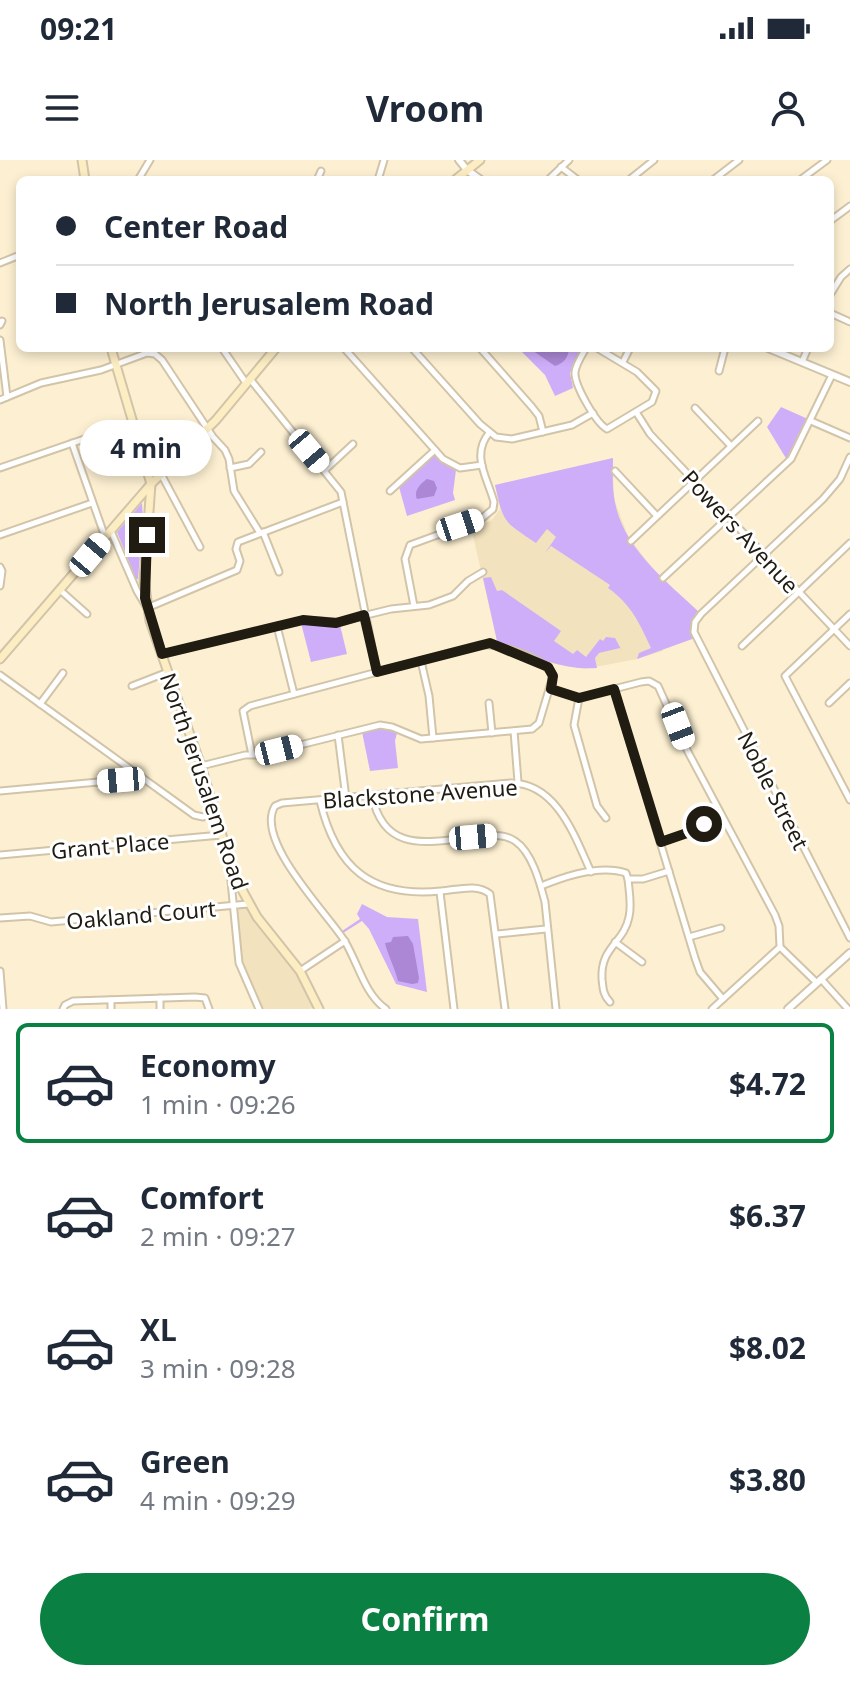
<!DOCTYPE html>
<html lang="en">
<head>
<meta charset="utf-8">
<style>
  body { margin:0; font-family:"Noto Sans",sans-serif; background:#f6f6f7; color:#1f2937; height:100vh; display:flex; flex-direction:column; font-size:30px; white-space:nowrap }
  * { box-sizing:border-box; margin:0 }
  p { font-size:26px; color:#747a83 }
  .icon { flex:none; width:44px; height:44px; fill:none; stroke:currentColor; stroke-width:2; stroke-linecap:round; stroke-linejoin:round }
  .map { position:relative; height:849px; overflow:hidden }
  .drawer { display:flex; flex-direction:column; background:#fff; flex:1 }
  .drawer>* { flex:none }
  .hud { position:absolute; left:16px; top:16px; width:818px; height:176px; border-radius:12px; box-shadow:0 4px 12px #0003; display:grid; align-content:center; height:176px; padding:0 40px; background:#fff }
  .end { position:absolute; width:36px; height:36px; margin:-18px; border:10px solid #211c11; background:#fff; box-shadow:0 0 0 4px #fff }
  .from { border-radius:50% }
  .bubble { position:absolute; height:56px; border-radius:28px; background:#fff; box-shadow:0 4px 12px #0003; font-size:26px; font-weight:700; line-height:56px; text-align:center }
  .car { position:absolute; width:24px; height:48px; margin:-24px -12px; border-radius:10px; box-shadow:0 0 6px 2px #0007; background:linear-gradient(#fff 24%,#345 0 40%,#fff 0 76%,#345 0 86%,#fff 0) }
  .hud b { display:flex; align-items:center; gap:28px; height:76px; font-size:30px }
  .hud b+b { border-top:2px solid #e0e1e3 }
  .hud i { width:20px; height:20px; background:#1f2937 }
  ul { padding:14px 0 0; list-style:none }
  li { display:flex; align-items:center; gap:24px; height:120px; margin:0 16px 12px; padding:0 24px; border:4px solid transparent; border-radius:12px }
  li div { flex:1 }
  li b { display:block; font-size:30px }
  li em { font-style:normal; font-weight:700 }
  li.on { border-color:#0b8043 }
  li>.icon { width:72px; height:72px; stroke-width:1.5 }
  .cta { display:flex; gap:16px; margin-top:auto; padding:16px 40px }
  .cta a { flex:1; height:92px; border-radius:48px; background:#0b8043; color:#fff; font-size:32px; font-weight:700; line-height:92px; text-align:center }
  .status { display:flex; justify-content:space-between; align-items:center; height:56px; padding:0 40px; background:#fff; direction:ltr }
  .status svg { height:22px; fill:currentColor }
  header { display:flex; justify-content:space-between; align-items:center; height:104px; padding:0 40px; background:#fff; font-size:36px; font-weight:700 }
  .map>svg:first-child { display:block }
  .built { fill:#f3e2be }
  .green { fill:#cfaef9 }
  .water { fill:#ab87d5 }
  .lines { fill:none; stroke-linecap:round; stroke-linejoin:round }
  .minor-casing { stroke:#d2c4a8; stroke-width:9 }
  .tertiary-casing { stroke:#d2c4a8; stroke-width:10 }
  .secondary-casing { stroke:#d2c4a8; stroke-width:11 }
  .minor { stroke:#fff; stroke-width:5 }
  .tertiary { stroke:#fff; stroke-width:6 }
  .secondary { stroke:#fdedc3; stroke-width:7 }
  .route { stroke:#211c11; stroke-width:10 }
  .labels { text-anchor:middle; dominant-baseline:central; stroke-width:6; stroke-linejoin:round; paint-order:stroke }
  .street-label { font-size:22px; fill:#211c11; stroke:#fff }
</style>
</head>
<body>
<div class="status"><b>09:21</b><svg viewBox="0 0 49 12"><path d="M0 12V9h3v3zM5 12V6h3v6zM10 12V3h3v9zM15 12V0h3v12zM26 1h20v11H26zM47 4h2v5h-2z"/></svg></div>
<header><svg class="icon" aria-label="menu" viewBox="0 0 24 24"><path d="M4 6h16M4 12h16M4 18h16"/></svg>Vroom<svg class="icon" aria-label="person" viewBox="0 0 24 24"><circle cx="12" cy="8" r="4"/><path d="M4 21q1-7 8-7t8 7"/></svg></header>
<div class="map">
<svg width="850" height="849" viewBox="0 0 850 849">
  <rect width="100%" height="100%" fill="#fdf0d2"/>
  <g class="built">
    <polygon points="613,298 614,339 628,376 652,408 663,418 663,491 637,499 585,509 545,502 497,481 471,367 491,361 500,349 495,325"/>
    <polygon points="247,745 287,795 316,846 310,849 261,849 241,802 236,746"/>
  </g>
  <g class="green">
    <polygon points="518,188 582,188 570,213 573,228 555,236 545,215"/>
    <polygon points="781,247 808,259 796,289 787,300 767,267"/>
    <polygon points="435,294 448,306 456,310 453,333 455,340 407,356 399,327"/>
    <path d="M613,298c0,13 -1,26 1,38 6,51 53,85 87,118l-4,5 -2,19 -58,21 2,-6 12,-5c-11,-24 -20,-44 -43,-60l2,-3 -59,-39 -6,7 11,-16 -9,-8 -11,14c-32,-22 -32,-18 -41,-58z"/>
    <polygon points="142,343 143,359 138,419 136,419 117,372"/>
    <path d="M491,417l6,14 5,-1 59,41 -7,10 19,13 4,-4 9,7 14,-18 3,2 3,-4 9,1 7,13 -2,-3 -21,5 -4,5 2,10c-35,3 -69,-14 -100,-27l-14,-63z"/>
    <polygon points="309,462 340,465 347,494 311,502 301,463"/>
    <polygon points="380,568 397,573 395,581 398,608 370,611 362,572"/>
    <polygon points="362,744 387,757 418,759 427,832 396,824 369,769 362,761 343,773 342,771 360,759 357,754"/>
  </g>
  <g class="water">
    <path d="M529,188h40c0,9 -6,16 -14,18z"/>
    <path d="M427,319l7,2 3,7 -3,8 -17,3c-4,-8 4,-16 10,-20z"/>
    <path d="M408,776l5,8 6,34 -1,5 -6,1 -14,-3c-3,-13 -11,-28 -13,-38l6,-1 2,-5z"/>
  </g>
  <g class="lines">
    <g class="minor-casing">
      <g id="minor">
        <polyline points="561,7 578,20"/>
        <polyline points="138,20 150,0"/>
        <polyline points="317,20 321,11"/>
        <polyline points="378,20 384,0"/>
        <polyline points="548,20 569,0"/>
        <polyline points="629,20 654,0"/>
        <polyline points="713,20 739,0"/>
        <polyline points="800,20 827,0"/>
        <polyline points="830,61 850,46"/>
        <polyline points="0,103 20,95"/>
        <polyline points="830,135 841,117 850,109"/>
        <polyline points="830,153 850,162"/>
        <polyline points="0,165 2,161"/>
        <polyline points="0,180 7,237"/>
        <polyline points="222,188 246,223"/>
        <polyline points="344,188 443,299 460,308 482,305"/>
        <polyline points="412,188 480,264 496,277 512,279 572,265 593,253"/>
        <polyline points="480,188 532,247 539,256 543,272"/>
        <path d="M586,188c-4,7 -10,16 -11,24 -1,13 21,51 32,57l45,-27 4,-11 -19,-19 -40,-24"/>
        <polyline points="623,202 630,188"/>
        <polyline points="802,202 808,188"/>
        <polyline points="719,211 725,188"/>
        <polyline points="250,219 341,332 377,512"/>
        <polyline points="0,240 41,223 101,210 147,193 155,194 162,200 213,277 225,290 229,299 234,331 260,373"/>
        <polyline points="695,248 731,286"/>
        <polyline points="636,252 650,274 850,486"/>
        <polyline points="811,261 850,278"/>
        <polyline points="72,283 105,377"/>
        <polyline points="850,297 840,319 823,339 701,454 695,462 694,472 850,778"/>
        <polyline points="0,308 131,263"/>
        <polyline points="230,308 249,304 261,292"/>
        <polyline points="325,310 353,284"/>
        <polyline points="615,311 657,356"/>
        <polyline points="161,314 200,387"/>
        <polyline points="390,331 435,290"/>
        <polyline points="111,371 137,431 147,448 237,410 240,401 236,389 238,382 343,342"/>
        <polyline points="263,372 279,412"/>
        <polyline points="0,375 92,343"/>
        <polyline points="631,381 758,261"/>
        <polyline points="0,407 2,411 0,426"/>
        <polyline points="663,418 791,299 832,215"/>
        <polyline points="60,430 87,454"/>
        <path d="M414,446l-9,-47 5,-14 71,-26 12,-10 1,-7c-7,-25 -23,-47 -5,-69"/>
        <polyline points="850,454 785,516 850,640"/>
        <polyline points="277,466 294,534"/>
        <polyline points="742,486 850,383"/>
        <polyline points="162,494 303,460 338,462 391,449 429,445 453,436 468,421 483,412"/>
        <polyline points="421,501 429,536 433,578"/>
        <polyline points="0,515 194,655 203,657 214,653"/>
        <polyline points="132,526 168,512"/>
        <polyline points="551,529 579,538 641,522 649,521 658,526 687,590 775,755 779,766 780,787 712,849"/>
        <polyline points="614,529 695,798 700,812 723,839"/>
        <polyline points="579,538 574,565 597,646 606,658"/>
        <polyline points="489,543 492,573"/>
        <polyline points="829,543 850,523"/>
        <polyline points="40,544 63,513"/>
        <polyline points="514,571 518,622"/>
        <polyline points="338,575 346,638"/>
        <path d="M201,606l44,-11h15l120,-30 12,2 29,12 111,-10 7,-6 14,-47c-6,-17 -57,-34 -74,-31l-229,61 -7,5 9,44"/>
        <polyline points="0,631 142,618"/>
        <path d="M372,635c12,61 59,46 106,42 13,-1 25,-4 37,4 17,11 25,42 30,61l11,107"/>
        <path d="M320,641c16,67 51,97 121,90 16,-1 36,-8 49,3l15,115"/>
        <polyline points="661,682 687,673 721,654"/>
        <polyline points="0,695 221,675"/>
        <polyline points="230,711 239,803 259,849"/>
        <path d="M541,726c24,-10 59,-22 85,-13l2,6h15l26,-8"/>
        <polyline points="440,732 454,849"/>
        <polyline points="0,758 30,756 51,762 248,744"/>
        <polyline points="497,774 546,769"/>
        <polyline points="689,777 721,768"/>
        <polyline points="615,782 642,802"/>
        <polyline points="780,787 817,823"/>
        <polyline points="0,811 3,849"/>
        <polyline points="300,811 345,781"/>
        <polyline points="821,819 848,849"/>
        <polyline points="160,838 160,849"/>
        <polyline points="111,840 111,849"/>
        <path d="M610,842c-7,-7 -7,-14 -8,-23 -2,-32 22,-36 27,-62 3,-12 0,-26 -1,-38"/>
        <polyline points="63,849 65,845 73,841 195,837 205,838 209,849"/>
        <path d="M386,849c-22,-15 -28,-47 -42,-69 -17,-27 -90,-100 -69,-134l7,-3 229,-20c46,0 64,54 80,89"/>
      </g>
    </g>
    <g class="tertiary-casing">
      <g id="tertiary">
        <polyline points="459,0 467,10 481,20"/>
        <polyline points="768,188 850,222"/>
        <polyline points="788,849 850,793"/>
      </g>
    </g>
    <g class="secondary-casing">
      <g id="secondary">
        <polyline points="82,0 85,20"/>
        <polyline points="455,20 480,0"/>
        <polyline points="111,188 151,324 144,420 150,461 201,606 234,715 257,757 300,811 319,849"/>
        <polyline points="0,499 151,324 216,260 276,188"/>
      </g>
    </g>
    <use href="#minor" class="minor"/>
    <use href="#tertiary" class="tertiary"/>
    <use href="#secondary" class="secondary"/>
  </g>
  <g class="lines">
    <polyline class="route" points="147,375 145,438 162,494 303,460 336,463 364,455 377,512 490,483 548,507 553,516 551,529 579,538 614,529 661,682 687,673 704,664"/>
  </g>
  <g class="labels">
    <g class="street-label">
      <text transform="translate(741 371) rotate(47)">Powers Avenue</text>
      <text transform="translate(205 621) rotate(71)">North Jerusalem Road</text>
      <text transform="translate(774 630) rotate(63)">Noble Street</text>
      <text transform="translate(420 633) rotate(-4)">Blackstone Avenue</text>
      <text transform="translate(110 685) rotate(-5)">Grant Place</text>
      <text transform="translate(141 754) rotate(-5)">Oakland Court</text>
    </g>
  </g>
</svg>
<i class="end from" style="left:704px;top:664px"></i>
<i class="end" style="left:147px;top:375px"></i>
<div class="bubble" style="left:80px;top:260px;width:132px">4 min</div>
<i class="car" style="left:309px;top:291px;rotate:140deg"></i>
<i class="car" style="left:460px;top:365px;rotate:72deg"></i>
<i class="car" style="left:90px;top:395px;rotate:40deg"></i>
<i class="car" style="left:678px;top:566px;rotate:159deg"></i>
<i class="car" style="left:279px;top:590px;rotate:76deg"></i>
<i class="car" style="left:121px;top:620px;rotate:265deg"></i>
<i class="car" style="left:473px;top:677px;rotate:85deg"></i>
<div class="hud">
<b><i class="from"></i>Center Road</b>
<b><i></i>North Jerusalem Road</b>
</div>
</div>
<section class="drawer">
<ul>
<li class="on"><svg class="icon" aria-label="car" viewBox="0 0 24 24"><path d="M5 17H2v-5l4-1 3-4h7l3 4 3 1v5h-3M9 17h6M6 11h13"/><circle cx="7" cy="17" r="2"/><circle cx="17" cy="17" r="2"/></svg><div><b>Economy</b><p>1 min · 09:26</p></div><em>$4.72</em></li>
<li><svg class="icon" aria-label="car" viewBox="0 0 24 24"><path d="M5 17H2v-5l4-1 3-4h7l3 4 3 1v5h-3M9 17h6M6 11h13"/><circle cx="7" cy="17" r="2"/><circle cx="17" cy="17" r="2"/></svg><div><b>Comfort</b><p>2 min · 09:27</p></div><em>$6.37</em></li>
<li><svg class="icon" aria-label="car" viewBox="0 0 24 24"><path d="M5 17H2v-5l4-1 3-4h7l3 4 3 1v5h-3M9 17h6M6 11h13"/><circle cx="7" cy="17" r="2"/><circle cx="17" cy="17" r="2"/></svg><div><b>XL</b><p>3 min · 09:28</p></div><em>$8.02</em></li>
<li><svg class="icon" aria-label="car" viewBox="0 0 24 24"><path d="M5 17H2v-5l4-1 3-4h7l3 4 3 1v5h-3M9 17h6M6 11h13"/><circle cx="7" cy="17" r="2"/><circle cx="17" cy="17" r="2"/></svg><div><b>Green</b><p>4 min · 09:29</p></div><em>$3.80</em></li>
</ul>
<div class="cta"><a>Confirm</a></div>
</section>
</body>
</html>
